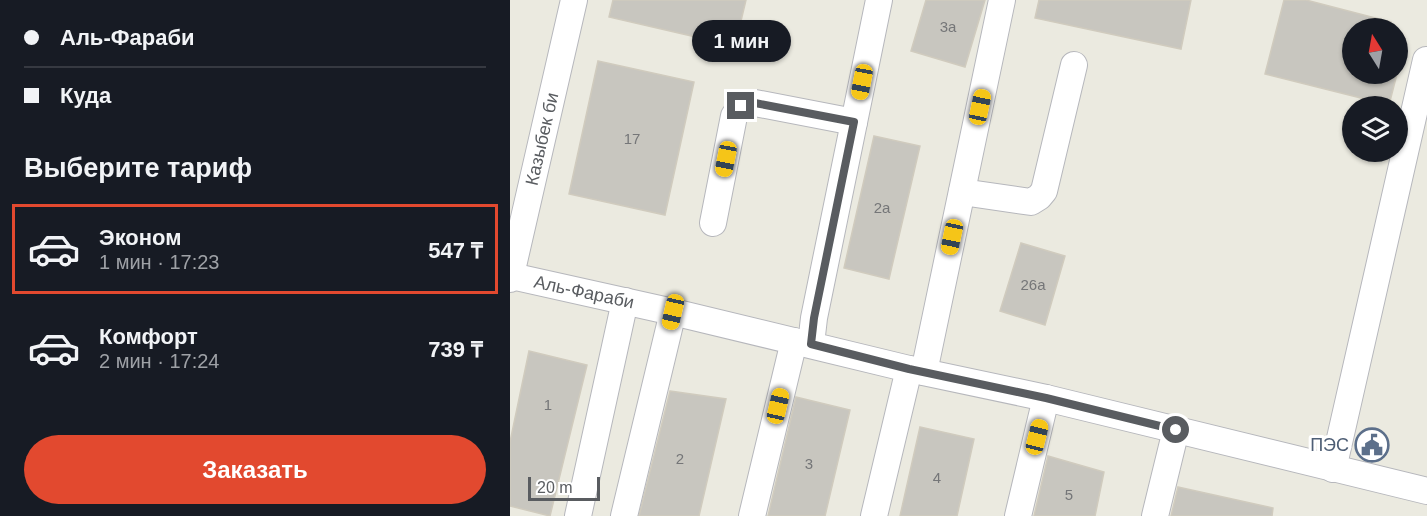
<!DOCTYPE html>
<html lang="ru">
<head>
<meta charset="utf-8">
<style>
  body { margin:0; font-family:Helvetica,sans-serif; background:#242831; color:#f1f3f6; height:100vh; display:flex; flex-direction:column; font-size:22px; white-space:nowrap }
  * { box-sizing:border-box; margin:0 }
  p { font-size:20px; color:#9ea1a6 }
  .icon { flex:none; width:33px; height:33px; fill:none; stroke:currentColor; stroke-width:2; stroke-linecap:round; stroke-linejoin:round }
  .map { position:relative; flex:1; overflow:hidden }
  .drawer { display:flex; flex-direction:column; background:#171b24; width:510px }
  .drawer>* { flex:none }
  .hud { display:grid; align-content:center; height:132px; padding:0 24px; background:#171b24 }
  .needle { width:39px; rotate:349deg }
  .fabs { position:absolute; left:832px; top:18px; display:grid; gap:12px }
  .fabs a { display:grid; place-items:center; width:66px; height:66px; border-radius:50%; background:#171b24; box-shadow:0 2px 4px #0004; font-size:30px }
  .scale { position:absolute; left:18px; bottom:15px; width:72px; box-sizing:border-box; padding-left:6px; border:3px solid #595c60; border-top:0; font-size:16px; line-height:21px; white-space:nowrap; color:#595c60; -webkit-text-stroke:4px #fff; paint-order:stroke }
  .end { position:absolute; width:27px; height:27px; margin:-14px; border:8px solid #595c60; background:#fff; box-shadow:0 0 0 3px #fff }
  .from { border-radius:50% }
  .bubble { position:absolute; height:42px; border-radius:21px; background:#171b24; box-shadow:0 2px 4px #0004; font-size:20px; font-weight:800; line-height:42px; text-align:center }
  .car { position:absolute; width:18px; height:36px; margin:-18px -9px; border-radius:8px; box-shadow:0 0 4px 2px #0007; background:linear-gradient(#f5c518 24%,#345 0 40%,#f5c518 0 76%,#345 0 86%,#f5c518 0) }
  .hud b { display:flex; align-items:center; gap:21px; height:57px; font-size:22px }
  .hud b+b { border-top:2px solid #363941 }
  .hud i { width:15px; height:15px; background:#f1f3f6 }
  ul { padding:0; list-style:none }
  li { display:flex; align-items:center; gap:18px; height:90px; margin:0 12px 9px; padding:0 12px; border:3px solid transparent; border-radius:0px }
  li div { flex:1 }
  li b { display:block; font-size:22px }
  li em { font-style:normal; font-weight:800 }
  li.selected { border-color:#e2492f }
  li>.icon { width:54px; height:54px; stroke-width:1.5 }
  h2 { padding:0 24px; font-size:27px; line-height:72px }
  .action { display:flex; gap:12px; margin-top:auto; padding:12px 24px }
  .action a { flex:1; height:69px; border-radius:36px; background:#e2492f; color:#fff; font-size:24px; font-weight:800; line-height:69px; text-align:center }
  main { display:flex; flex:1; min-height:0 }
  .map>svg:first-child { display:block }
  .building { fill:#c8c6bf; stroke:#d0cbbe; stroke-width:1.5 }
  .lines { fill:none; stroke-linecap:round; stroke-linejoin:round }
  .minor-casing { stroke:#b6b7bc; stroke-width:28 }
  .minor { stroke:#fff; stroke-width:26 }
  .route { stroke:#595c60; stroke-width:8 }
  .labels { text-anchor:middle; dominant-baseline:central; stroke-width:6; stroke-linejoin:round; paint-order:stroke }
  .number-label { font-size:15px; fill:#757678 }
  .street-label { font-size:18px; fill:#595c60; stroke:#fff }
  .service-label { font-size:18px; fill:#4e5e75; stroke:#fff; text-anchor:end }
</style>
</head>
<body>
<main>
<section class="drawer">
<div class="hud">
<b><i class="from"></i>Аль-Фараби</b>
<b><i></i>Куда</b>
</div>
<h2>Выберите тариф</h2>
<ul>
<li class="selected"><svg class="icon" aria-label="car" viewBox="0 0 24 24"><path d="M5 17H2v-5l4-1 3-4h7l3 4 3 1v5h-3M9 17h6M6 11h13"/><circle cx="7" cy="17" r="2"/><circle cx="17" cy="17" r="2"/></svg><div><b>Эконом</b><p>1 мин · 17:23</p></div><em>547 ₸</em></li>
<li><svg class="icon" aria-label="car" viewBox="0 0 24 24"><path d="M5 17H2v-5l4-1 3-4h7l3 4 3 1v5h-3M9 17h6M6 11h13"/><circle cx="7" cy="17" r="2"/><circle cx="17" cy="17" r="2"/></svg><div><b>Комфорт</b><p>2 мин · 17:24</p></div><em>739 ₸</em></li>
</ul>
<div class="action"><a>Заказать</a></div>
</section>
<div class="map">
<svg width="917" height="516" viewBox="0 0 917 516">
  <rect width="100%" height="100%" fill="#ebeae0"/>
  <g class="building">
    <polygon points="103,0 236,0 225,46 99,17"/>
    <polygon points="416,0 475,0 455,67 401,51"/>
    <polygon points="529,0 681,0 671,49 525,18"/>
    <polygon points="774,0 796,0 881,22 880,28 843,28 843,74 887,74 879,105 755,74"/>
    <polygon points="88,61 184,82 155,215 59,194"/>
    <polygon points="364,136 410,146 379,279 334,268"/>
    <polygon points="511,243 555,256 535,325 490,311"/>
    <polygon points="19,351 77,365 40,516 0,506 0,442"/>
    <polygon points="160,391 216,399 189,516 129,516"/>
    <polygon points="286,397 340,410 315,516 258,516"/>
    <polygon points="410,427 464,439 447,516 390,516"/>
    <polygon points="538,456 594,472 585,516 524,516"/>
    <polygon points="668,487 763,508 762,516 661,516"/>
  </g>
  <g class="lines">
    <g class="minor-casing">
      <g id="minor">
        <polyline points="452,192 521,202 529,197 534,191 564,65"/>
        <polyline points="203,223 224,116 231,106 245,103 344,122"/>
        <polyline points="1,276 163,312 399,369 536,398 917,491"/>
        <polyline points="0,279 64,0"/>
        <polyline points="301,344 304,318 369,0"/>
        <polyline points="414,372 492,0"/>
        <polyline points="823,469 916,60"/>
        <polyline points="68,516 115,301"/>
        <polyline points="114,516 163,312"/>
        <polyline points="242,516 284,341"/>
        <polyline points="364,516 399,369"/>
        <polyline points="508,516 536,398"/>
        <polyline points="645,516 666,430"/>
      </g>
    </g>
    <use href="#minor" class="minor"/>
  </g>
  <g class="lines">
    <polyline class="route" points="231,106 245,103 344,122 304,318 301,344 399,369 536,398 666,430"/>
  </g>
  <defs>
    <g id="civic-ring" transform="scale(1.725)"><circle r="9.5" fill="#fff" stroke="#5c6f8a" stroke-width="1.5"/><path d="M-.6-6.5H3V-4.5H.6V-3L4-1V1h2V6H-6V1h2V-1L-.6-3ZM-1.2 2.5V6h2.4V2.5Z" fill="#5c6f8a"/></g>
  </defs>
  <g fill-rule="evenodd">
    <use href="#civic-ring" x="862" y="445"/>
  </g>
  <g class="labels">
    <g class="number-label">
      <text x="438" y="26">3а</text>
      <text x="122" y="138">17</text>
      <text x="372" y="207">2а</text>
      <text x="523" y="284">26а</text>
      <text x="38" y="404">1</text>
      <text x="170" y="458">2</text>
      <text x="299" y="463">3</text>
      <text x="427" y="477">4</text>
      <text x="559" y="494">5</text>
    </g>
    <g class="street-label">
      <text transform="translate(32 139) rotate(-77)">Казыбек би</text>
      <text transform="translate(74 292) rotate(12)">Аль-Фараби</text>
    </g>
    <g class="service-label">
      <text x="839" y="445">ПЭС</text>
    </g>
  </g>
</svg>
<div class="fabs">
<a><svg class="needle" viewBox="-14 -14 28 28"><path d="M0-13l5 13h-10z" fill="#e53935"/><path d="M0 13l5-13h-10z" fill="#9ea1a6"/></svg></a>
<a><svg class="icon" aria-label="layers" viewBox="0 0 24 24"><path d="M12 4l9 5-9 5-9-5zM3 14l9 5 9-5"/></svg></a>
</div>
<div class="scale">20 m</div>
<i class="end from" style="left:666px;top:430px"></i>
<i class="end" style="left:231px;top:106px"></i>
<div class="bubble" style="left:182px;top:20px;width:99px">1 мин</div>
<i class="car" style="left:352px;top:82px;rotate:191deg"></i>
<i class="car" style="left:470px;top:107px;rotate:12deg"></i>
<i class="car" style="left:216px;top:159px;rotate:191deg"></i>
<i class="car" style="left:442px;top:237px;rotate:192deg"></i>
<i class="car" style="left:163px;top:312px;rotate:193deg"></i>
<i class="car" style="left:268px;top:406px;rotate:13deg"></i>
<i class="car" style="left:527px;top:437px;rotate:14deg"></i>
</div>
</main>
</body>
</html>
